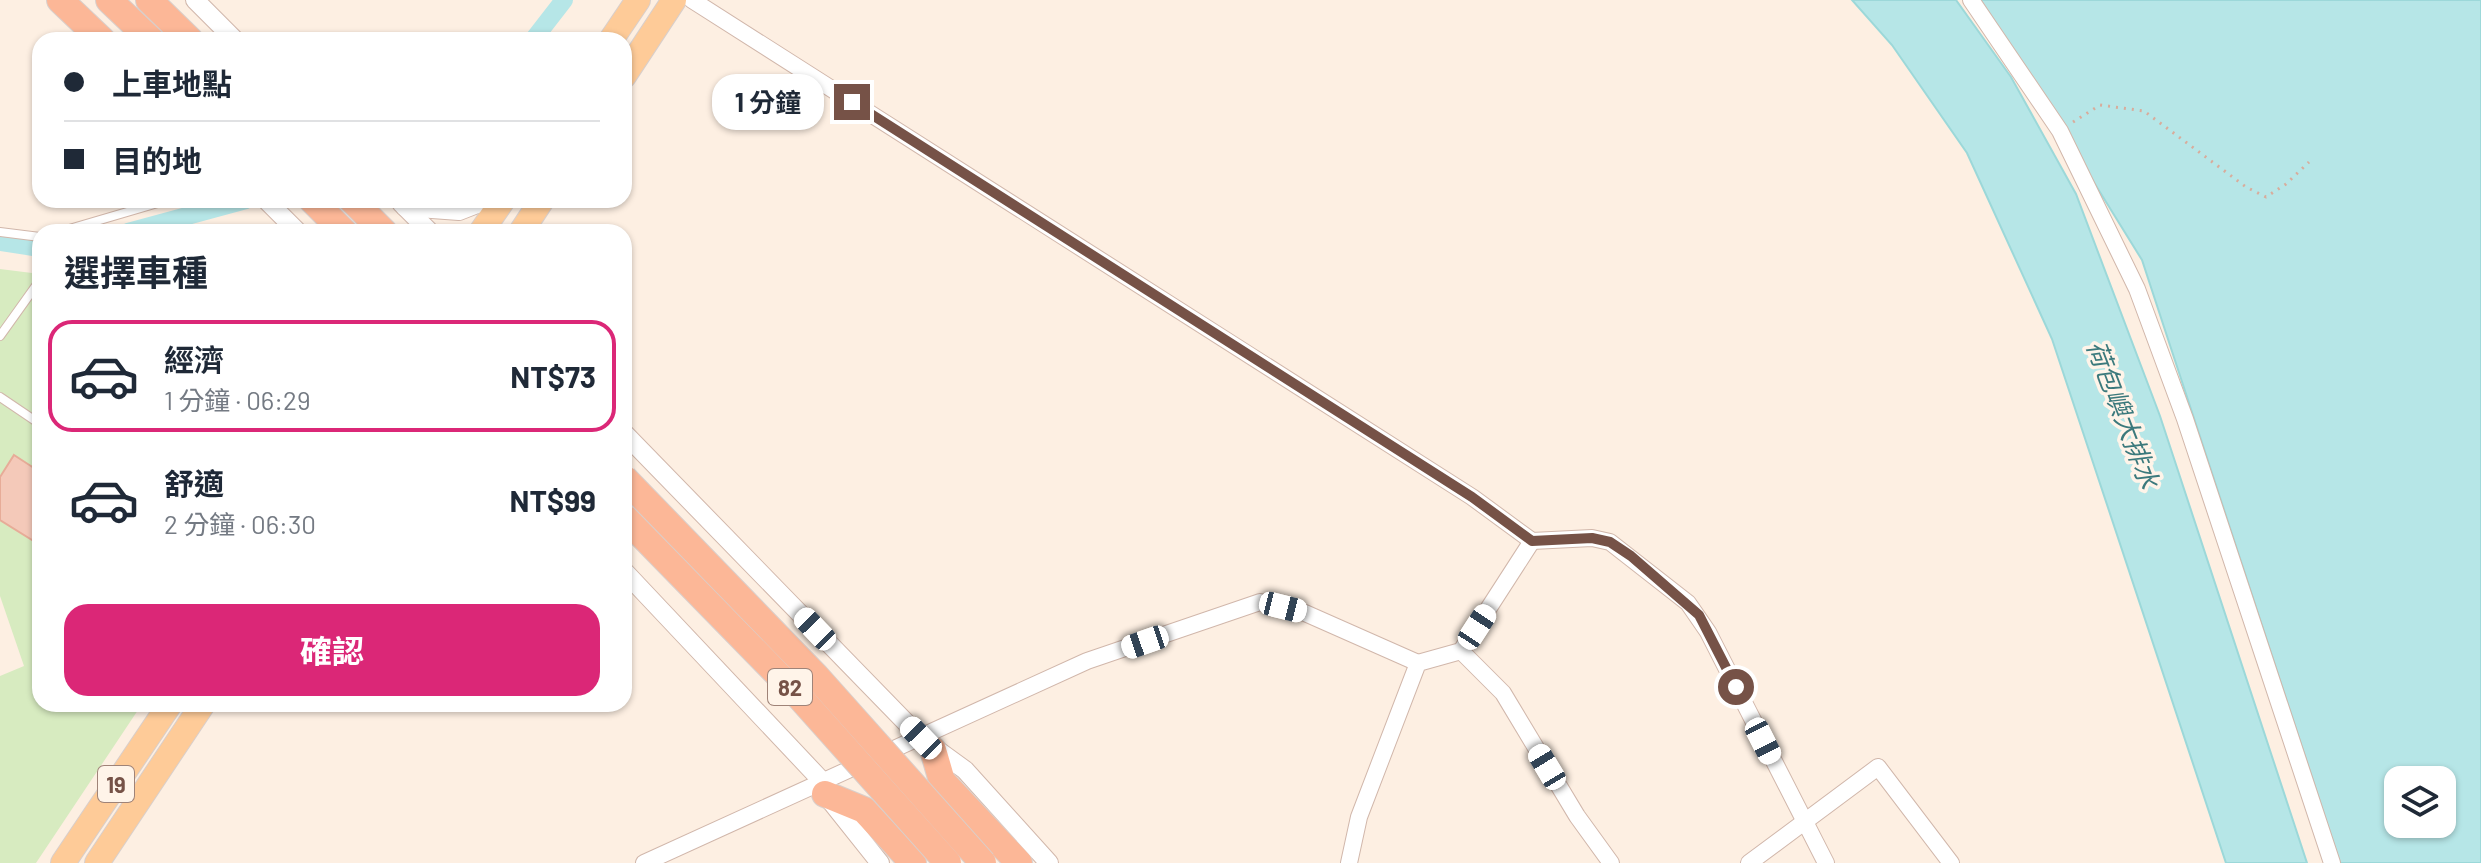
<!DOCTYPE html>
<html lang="zh-TW">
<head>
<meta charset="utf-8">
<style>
  body { margin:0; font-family:Barlow,"Noto Sans TC",sans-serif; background:#f6f6f7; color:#1f2937; height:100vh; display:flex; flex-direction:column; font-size:30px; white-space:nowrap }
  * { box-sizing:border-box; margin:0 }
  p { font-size:26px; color:#747a83 }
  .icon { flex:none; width:44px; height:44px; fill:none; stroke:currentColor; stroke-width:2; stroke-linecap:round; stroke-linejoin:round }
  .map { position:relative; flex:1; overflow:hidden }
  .panel { position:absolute; left:32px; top:224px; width:600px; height:488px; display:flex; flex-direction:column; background:#fff; border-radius:24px; box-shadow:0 2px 6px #0004 }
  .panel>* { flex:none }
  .banner { position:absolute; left:32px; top:32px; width:600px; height:176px; border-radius:24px; box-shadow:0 2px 6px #0004; display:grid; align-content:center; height:176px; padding:0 32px; background:#fff }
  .fabs { position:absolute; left:2384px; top:766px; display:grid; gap:16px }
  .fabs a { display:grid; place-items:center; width:72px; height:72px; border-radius:16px; background:#fff; box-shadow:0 2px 6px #0004; font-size:40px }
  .end { position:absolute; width:36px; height:36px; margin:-18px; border:10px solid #765247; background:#fff; box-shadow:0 0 0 4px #fff }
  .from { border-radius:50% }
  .bubble { position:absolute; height:56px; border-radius:24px; background:#fff; box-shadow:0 2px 6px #0004; font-size:26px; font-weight:700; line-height:56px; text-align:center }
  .car { position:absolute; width:24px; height:48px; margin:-24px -12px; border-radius:10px; box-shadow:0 0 6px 2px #0007; background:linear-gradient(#fff 24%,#345 0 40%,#fff 0 76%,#345 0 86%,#fff 0) }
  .banner b { display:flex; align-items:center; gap:28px; height:76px; font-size:30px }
  .banner b+b { border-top:2px solid #e0e1e3 }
  .banner i { width:20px; height:20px; background:#1f2937 }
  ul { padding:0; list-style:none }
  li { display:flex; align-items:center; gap:24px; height:112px; margin:0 16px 12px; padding:0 16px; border:4px solid transparent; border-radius:24px }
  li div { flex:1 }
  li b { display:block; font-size:30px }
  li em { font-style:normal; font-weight:700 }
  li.selected { border-color:#db2777 }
  li>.icon { width:72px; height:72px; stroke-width:1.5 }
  h2 { padding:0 32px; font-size:36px; line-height:96px }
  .cta { display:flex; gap:16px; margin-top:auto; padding:16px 32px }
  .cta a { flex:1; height:92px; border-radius:24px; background:#db2777; color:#fff; font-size:32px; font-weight:700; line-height:92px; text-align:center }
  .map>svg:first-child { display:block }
  .green { fill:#d7ebc0 }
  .water { fill:#b6e6e7; stroke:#9cd8d9; stroke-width:2; fill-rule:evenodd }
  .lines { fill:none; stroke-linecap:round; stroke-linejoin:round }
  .canal { stroke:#b6e6e7; stroke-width:18 }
  .building { fill:#f4c9b9; stroke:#e7ac98; stroke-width:2 }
  .service-casing { stroke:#d1b7ab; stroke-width:10 }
  .minor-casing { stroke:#d1b7ab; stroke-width:18 }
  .tertiary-casing { stroke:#d1b7ab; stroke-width:20 }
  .primary-casing { stroke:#d9cfcb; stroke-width:26 }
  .trunk-casing { stroke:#d9cfcb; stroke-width:28 }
  .path { stroke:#d8ac9c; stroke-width:3; stroke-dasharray:2 6; stroke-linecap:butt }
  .service { stroke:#fff; stroke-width:8 }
  .minor { stroke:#fff; stroke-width:16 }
  .tertiary { stroke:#fff; stroke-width:18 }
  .primary { stroke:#fecb98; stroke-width:24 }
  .trunk { stroke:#fcb797; stroke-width:26 }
  .trunk-bridge-casing { stroke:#d9cfcb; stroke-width:28; stroke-linecap:butt }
  .trunk-bridge { stroke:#fcb797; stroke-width:26 }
  .route { stroke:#765247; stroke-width:10 }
  .labels { text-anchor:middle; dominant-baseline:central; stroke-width:7; stroke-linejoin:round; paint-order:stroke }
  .shield { fill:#fff4e9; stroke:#9f8378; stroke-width:2 }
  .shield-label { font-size:22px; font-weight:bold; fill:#765247 }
  .water-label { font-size:26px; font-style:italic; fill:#3b797c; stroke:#fff4e9 }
</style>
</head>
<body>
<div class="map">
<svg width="2481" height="863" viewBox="0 0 2481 863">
  <rect width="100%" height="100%" fill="#fdefe2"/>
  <polygon class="green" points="0,269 40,274 40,704 142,704 36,863 0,863 0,676 24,666 0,596"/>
  <g class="water">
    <polygon points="1852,0 1956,0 2011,77 2076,194 2160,416 2307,863 2226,863 2052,339 1967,153 1892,45"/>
    <path d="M1976,0h505v863h-141l-198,-603 -148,-239zM2398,780h44v44h-44z"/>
  </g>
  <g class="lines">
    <g class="canal">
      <polyline points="533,40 564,0"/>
      <polyline points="128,232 246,200"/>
      <polyline points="0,242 40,248"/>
    </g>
  </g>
  <polygon class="building" points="14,455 40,472 40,545 0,520 0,477"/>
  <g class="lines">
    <g class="service-casing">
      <g id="service">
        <polyline points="0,232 40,237"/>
        <polyline points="59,232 168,200"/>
        <polyline points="38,238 40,264"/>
        <polyline points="0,336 40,280"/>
        <polyline points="0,397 40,424"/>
      </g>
    </g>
    <g class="minor-casing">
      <g id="minor">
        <polyline points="692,0 1472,497 1532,541 1592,538 1610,542 1688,603 1708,632 1826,863"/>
        <polyline points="1971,0 2060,131 2137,289 2185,419 2332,863"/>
        <polyline points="1461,651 1503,693 1577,816 1611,863"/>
        <polyline points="644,863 1087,661 1260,602 1305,613 1418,663"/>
        <polyline points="1349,863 1359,817 1418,663 1461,651 1532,541"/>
        <polyline points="1749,863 1878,767 1951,863"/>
      </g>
    </g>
    <g class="tertiary-casing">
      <g id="tertiary">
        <polyline points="195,0 235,40"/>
        <polyline points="266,200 298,232"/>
        <polyline points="401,203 430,232"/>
        <polyline points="405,207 459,211 487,200"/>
        <polyline points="624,433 921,738 965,770 1049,863"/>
        <polyline points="624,571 821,780 825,794 880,863"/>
      </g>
    </g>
    <g class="primary-casing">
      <g id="primary">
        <polyline points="611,40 638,0"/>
        <polyline points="624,76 674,0"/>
        <polyline points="481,232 503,200"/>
        <polyline points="521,232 542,200"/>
        <polyline points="63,863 170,704"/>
        <polyline points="97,863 203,704"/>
      </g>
    </g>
    <g class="trunk-casing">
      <g id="trunk">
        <polyline points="60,0 102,40"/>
        <polyline points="109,0 151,40"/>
        <polyline points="149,0 190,40"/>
        <polyline points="312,200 344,232"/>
        <polyline points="352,200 384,232"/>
        <polyline points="933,750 942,781 1019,863"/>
        <polyline points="825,794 864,810 913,863"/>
      </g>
    </g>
    <polyline class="path" points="2073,122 2100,105 2144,111 2246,187 2266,197 2286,184 2309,162"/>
    <use href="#service" class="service"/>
    <use href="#minor" class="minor"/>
    <use href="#tertiary" class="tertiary"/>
    <use href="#primary" class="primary"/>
    <use href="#trunk" class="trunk"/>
    <g class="trunk-bridge-casing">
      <g id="trunk-bridge">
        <polyline points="624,478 816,676 983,863"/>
        <polyline points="624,517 796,693 948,863"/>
      </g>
    </g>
    <use href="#trunk-bridge" class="trunk-bridge"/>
  </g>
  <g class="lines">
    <polyline class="route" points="852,102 1472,497 1532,541 1592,538 1610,542 1631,556 1699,615 1736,687"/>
  </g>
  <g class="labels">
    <g class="shield">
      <rect x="768" y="669" width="44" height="36" rx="6"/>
      <rect x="98" y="766" width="36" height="36" rx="6"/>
    </g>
    <g class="shield-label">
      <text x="790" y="687">82</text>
      <text x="116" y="784">19</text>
    </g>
    <g class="water-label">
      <text transform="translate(2124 414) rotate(69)">荷包嶼大排水</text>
    </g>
  </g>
</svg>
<div class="fabs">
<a><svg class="icon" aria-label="layers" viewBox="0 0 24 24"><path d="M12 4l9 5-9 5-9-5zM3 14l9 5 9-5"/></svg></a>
</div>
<i class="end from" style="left:1736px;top:687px"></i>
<i class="end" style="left:852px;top:102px"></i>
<div class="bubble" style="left:712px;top:74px;width:112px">1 分鐘</div>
<i class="car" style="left:1283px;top:607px;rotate:104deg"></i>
<i class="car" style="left:1477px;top:627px;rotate:33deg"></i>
<i class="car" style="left:815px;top:629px;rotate:316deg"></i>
<i class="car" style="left:1145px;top:642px;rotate:251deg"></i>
<i class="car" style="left:921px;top:738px;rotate:316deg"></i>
<i class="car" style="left:1763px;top:741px;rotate:153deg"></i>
<i class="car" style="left:1547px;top:767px;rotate:329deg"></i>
<div class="banner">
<b><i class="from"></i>上車地點</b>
<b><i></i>目的地</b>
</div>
<section class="panel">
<h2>選擇車種</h2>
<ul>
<li class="selected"><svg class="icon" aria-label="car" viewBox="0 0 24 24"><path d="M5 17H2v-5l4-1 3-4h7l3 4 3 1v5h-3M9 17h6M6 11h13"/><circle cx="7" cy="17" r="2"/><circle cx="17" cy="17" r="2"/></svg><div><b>經濟</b><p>1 分鐘 · 06:29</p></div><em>NT$73</em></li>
<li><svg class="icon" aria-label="car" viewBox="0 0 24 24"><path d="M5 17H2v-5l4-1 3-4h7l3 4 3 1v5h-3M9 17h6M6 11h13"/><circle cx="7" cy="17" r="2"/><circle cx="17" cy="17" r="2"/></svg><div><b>舒適</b><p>2 分鐘 · 06:30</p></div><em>NT$99</em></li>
</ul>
<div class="cta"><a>確認</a></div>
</section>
</div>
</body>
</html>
